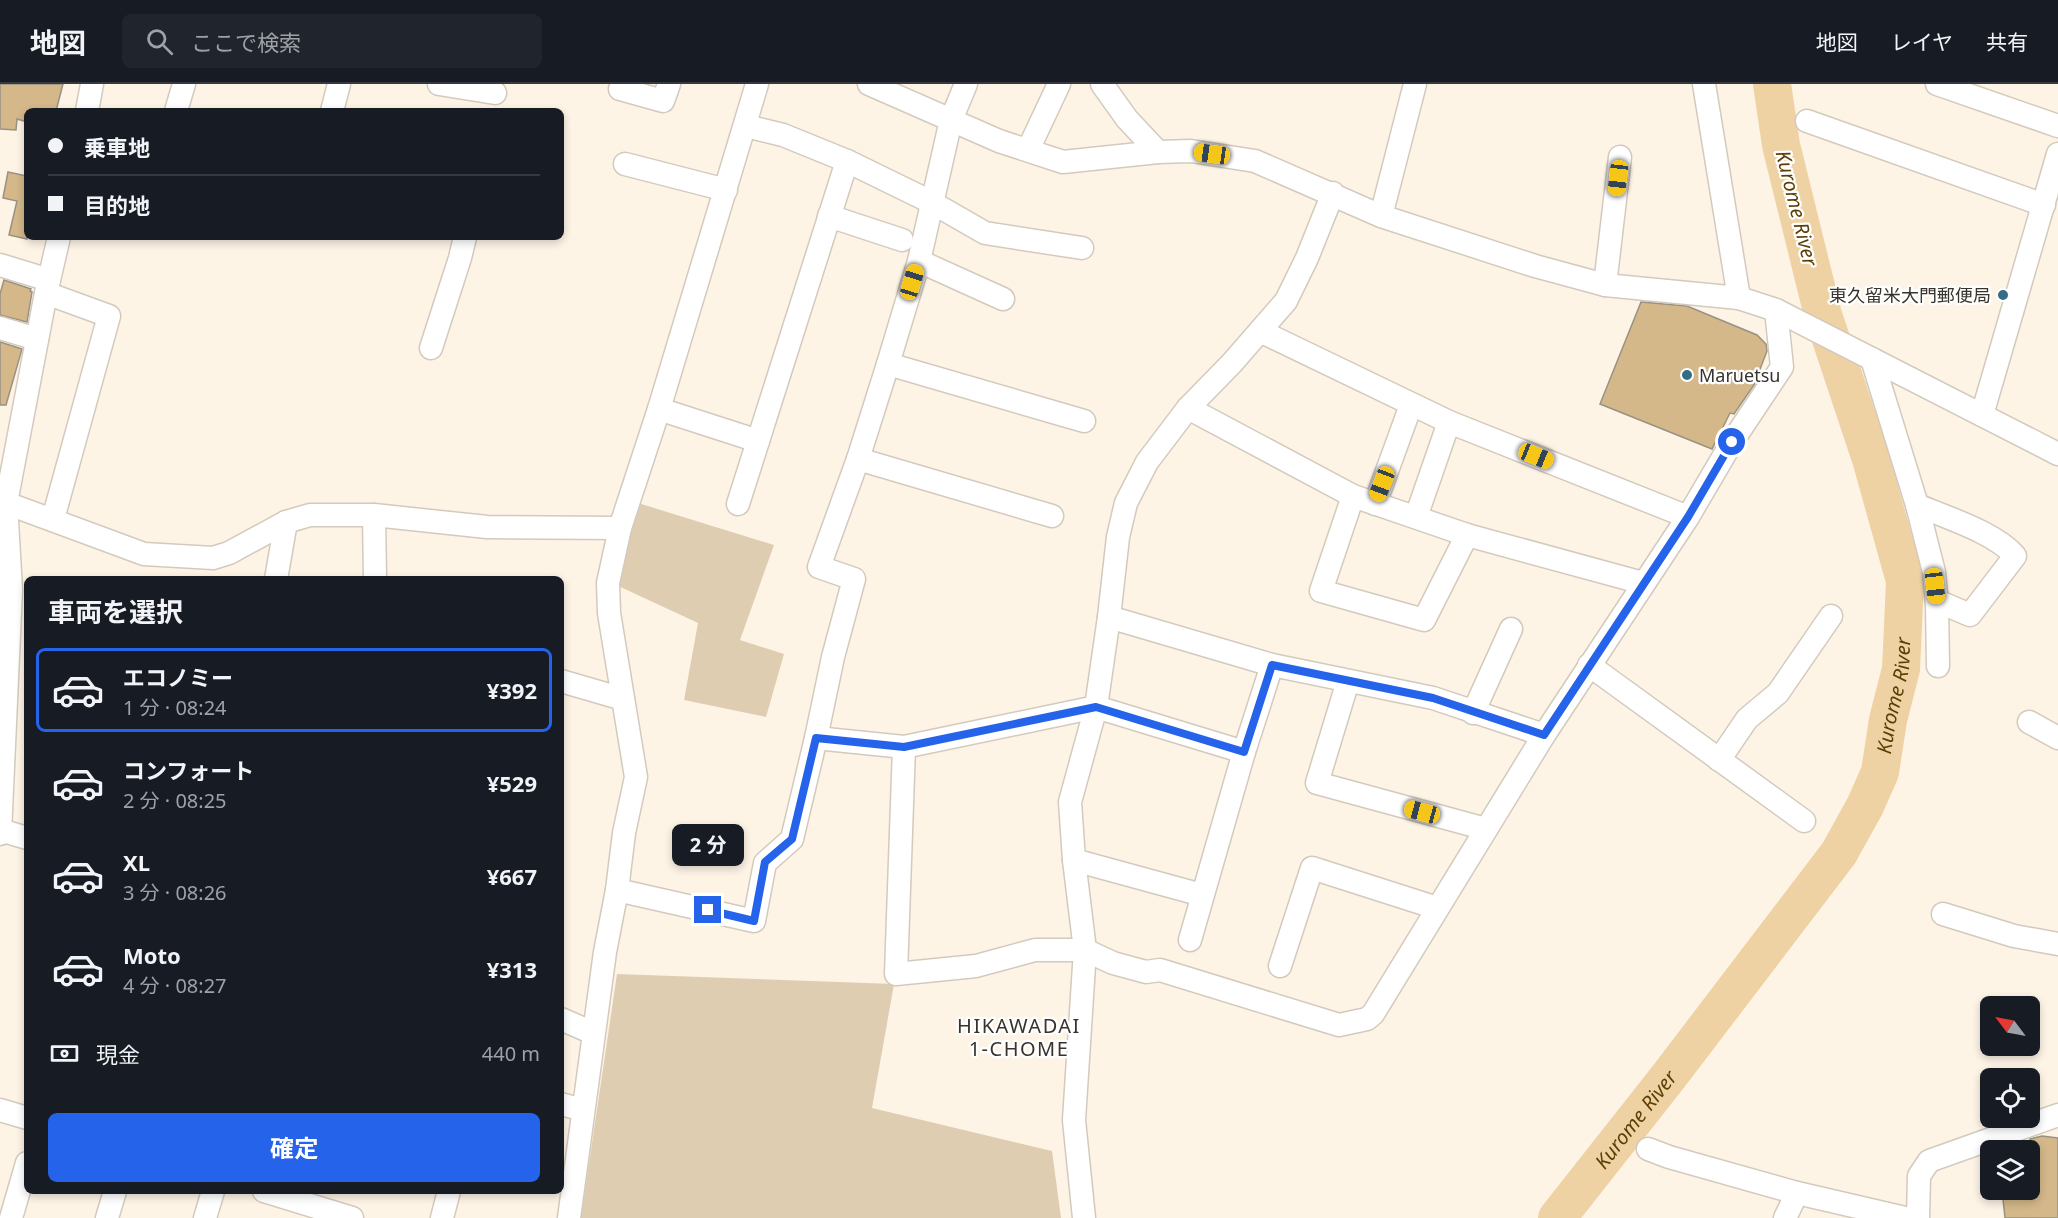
<!DOCTYPE html>
<html lang="ja">
<head>
<meta charset="utf-8">
<style>
  body { margin:0; font-family:"Noto Sans","Noto Sans JP",sans-serif; background:#20242c; color:#f1f3f6; height:100vh; display:flex; flex-direction:column; font-size:22px; white-space:nowrap }
  * { box-sizing:border-box; margin:0 }
  p { font-size:20px; color:#9ea1a6 }
  .icon { flex:none; width:33px; height:33px; fill:none; stroke:currentColor; stroke-width:2; stroke-linecap:round; stroke-linejoin:round }
  .map { position:relative; flex:1; overflow:hidden }
  .sheet { position:absolute; left:24px; top:492px; width:540px; height:618px; display:flex; flex-direction:column; background:#171b24; border-radius:9px; box-shadow:0 3px 9px #0003 }
  .sheet>* { flex:none }
  .guide { position:absolute; left:24px; top:24px; width:540px; height:132px; border-radius:9px; box-shadow:0 3px 9px #0003; display:grid; align-content:center; height:132px; padding:0 24px; background:#171b24 }
  .needle { width:39px; rotate:302deg }
  .tools { position:absolute; left:1980px; top:912px; display:grid; gap:12px }
  .tools a { display:grid; place-items:center; width:60px; height:60px; border-radius:9px; background:#171b24; box-shadow:0 3px 9px #0003; font-size:30px }
  .end { position:absolute; width:27px; height:27px; margin:-14px; border:8px solid #2563eb; background:#fff; box-shadow:0 0 0 3px #fff }
  .from { border-radius:50% }
  .bubble { position:absolute; height:42px; border-radius:9px; background:#171b24; box-shadow:0 3px 9px #0003; font-size:20px; font-weight:700; line-height:42px; text-align:center }
  .car { position:absolute; width:18px; height:36px; margin:-18px -9px; border-radius:8px; box-shadow:0 0 4px 2px #0007; background:linear-gradient(#f5c518 24%,#345 0 40%,#f5c518 0 76%,#345 0 86%,#f5c518 0) }
  .guide b { display:flex; align-items:center; gap:21px; height:57px; font-size:22px }
  .guide b+b { border-top:2px solid #363941 }
  .guide i { width:15px; height:15px; background:#f1f3f6 }
  ul { padding:0; list-style:none }
  li { display:flex; align-items:center; gap:18px; height:84px; margin:0 12px 9px; padding:0 12px; border:3px solid transparent; border-radius:9px }
  li div { flex:1 }
  li b { display:block; font-size:22px }
  li em { font-style:normal; font-weight:700 }
  li.active { border-color:#2563eb }
  li>.icon { width:54px; height:54px; stroke-width:1.5 }
  h2 { padding:0 24px; font-size:27px; line-height:72px }
  .pay { display:flex; align-items:center; gap:15px; height:66px; padding:0 24px; font-size:22px }
  .pay p { margin-inline-start:auto }
  .cta { display:flex; gap:12px; margin-top:auto; padding:12px 24px }
  .cta a { flex:1; height:69px; border-radius:9px; background:#2563eb; color:#fff; font-size:24px; font-weight:700; line-height:69px; text-align:center }
  header { display:flex; align-items:center; gap:36px; box-sizing:border-box; height:84px; padding:0 30px; background:#171b24; border-bottom:2px solid #363941 }
  header strong { font-size:28px }
  nav { display:flex; gap:33px; margin-inline-start:auto; font-size:21px }
  .search { width:420px; height:54px; background:#20242c; display:flex; align-items:center; gap:15px; box-sizing:border-box; padding:0 21px; border-radius:9px; color:#9ea1a6; font-size:22px }
  .map>svg:first-child { display:block }
  .green { fill:#dfcdb1 }
  .lines { fill:none; stroke-linecap:round; stroke-linejoin:round }
  .river { stroke:#efd2a3; stroke-width:38 }
  .building { fill:#d4b88a; stroke:#999184; stroke-width:1.5 }
  .minor-casing { stroke:#d3cabd; stroke-width:25 }
  .minor { stroke:#fff; stroke-width:22 }
  .route { stroke:#2563eb; stroke-width:8 }
  .poi-dot { fill:#336c85; stroke:#fff; stroke-width:2 }
  .labels { text-anchor:middle; dominant-baseline:central; stroke-width:4.5; stroke-linejoin:round; paint-order:stroke }
  .poi-label { font-size:18px; fill:#37342e; stroke:#fff; text-anchor:end }
  .water-label { font-size:20px; font-style:italic; fill:#5c3f04; stroke:#fff }
  .neighbourhood-label { font-size:20px; letter-spacing:1.5px; fill:#37342e; stroke:#fff }
</style>
</head>
<body>
<header>
<strong>地図</strong>
<div class="search"><svg class="icon" aria-label="search" viewBox="0 0 24 24"><circle cx="10" cy="10" r="6"/><path d="M15 15l6 6"/></svg>ここで検索</div>
<nav><a>地図</a><a>レイヤ</a><a>共有</a></nav>
</header>
<div class="map">
<svg width="2058" height="1134" viewBox="0 0 2058 1134">
  <rect width="100%" height="100%" fill="#fdf4e6"/>
  <g class="green">
    <polygon points="638,419 774,461 740,556 784,570 766,633 684,616 698,539 614,500"/>
    <polygon points="617,890 894,900 872,1024 1052,1067 1061,1134 581,1134"/>
  </g>
  <g class="lines">
    <path class="river" id="s1" d="M1557,1134l112,-142 170,-223 26,-47 15,-34 8,-52 13,-51 4,-88 -34,-122 -48,-144 -42,-170 -9,-61"/>
  </g>
  <g class="building">
    <polygon points="0,0 63,0 56,27 27,27 27,38 17,35 16,46 0,45"/>
    <polygon points="8,88 27,92 27,155 9,151 17,117 3,114"/>
    <polygon points="4,196 31,205 30,207 32,208 27,238 0,231 0,210"/>
    <polygon points="1641,218 1687,222 1757,251 1766,260 1767,267 1754,301 1734,330 1730,329 1712,365 1600,320"/>
    <polygon points="0,258 22,265 6,321 0,321"/>
    <polygon points="2042,1052 2058,1054 2058,1134 2005,1134 2002,1106 2030,1106 2030,1055"/>
  </g>
  <g class="lines">
    <g class="minor-casing">
      <g id="minor">
        <polyline points="439,0 495,9"/>
        <polyline points="869,0 999,57 1063,78 1158,68 1191,67 1255,77 1381,132 1535,182 1605,201 1739,214 1776,226 2058,370"/>
        <polyline points="1102,0 1127,35 1158,68"/>
        <polyline points="1704,0 1739,214"/>
        <polyline points="1937,0 2058,42"/>
        <polyline points="620,5 663,17 669,0"/>
        <polyline points="87,27 92,0"/>
        <polyline points="176,27 184,0"/>
        <polyline points="332,27 339,0"/>
        <polyline points="1807,37 2044,121"/>
        <polyline points="746,42 783,51 847,77 931,118 985,149 1082,164"/>
        <polyline points="1028,66 1059,0"/>
        <polyline points="625,80 726,106"/>
        <polyline points="829,132 902,156"/>
        <polyline points="1381,132 1415,0"/>
        <polyline points="919,177 1003,215"/>
        <polyline points="0,181 49,196"/>
        <polyline points="1605,201 1620,73"/>
        <polyline points="46,209 109,232 53,435"/>
        <polyline points="0,244 37,255"/>
        <polyline points="1260,247 1449,338 1688,433"/>
        <polyline points="431,264 460,174 465,153"/>
        <polyline points="1872,275 1917,421 1934,488 1937,521 1938,582"/>
        <polyline points="888,280 1084,337"/>
        <polyline points="1188,324 1353,412 1467,451 1643,499"/>
        <polyline points="659,325 758,357"/>
        <polyline points="1982,331 2058,70"/>
        <polyline points="858,375 1052,432"/>
        <polyline points="1353,412 1321,507 1424,536 1467,451"/>
        <polyline points="6,419 144,470 213,474 229,469 286,438 310,431 374,431 487,443 620,444"/>
        <polyline points="738,420 847,77"/>
        <polyline points="1375,420 1411,321"/>
        <path d="M1917,421c28,12 79,28 98,51l-45,59 -33,-14"/>
        <polyline points="374,431 375,495"/>
        <polyline points="1416,433 1449,338"/>
        <polyline points="276,495 286,438"/>
        <polyline points="1109,533 1272,581 1433,614 1544,651"/>
        <polyline points="1589,581 1804,737"/>
        <polyline points="561,597 623,615"/>
        <polyline points="1348,597 1317,699 1486,745"/>
        <polyline points="1473,629 1511,545"/>
        <polyline points="2029,638 2058,654"/>
        <polyline points="816,654 833,573 854,495 819,483 858,375 888,280 919,177 951,36 966,0"/>
        <polyline points="904,663 896,890 976,882 1035,866 1085,866 1113,879 1146,888 1160,886 1339,941 1367,935 1373,930 1544,651 1688,433 1732,358 1782,283 1776,226"/>
        <polyline points="1719,676 1747,635 1778,609 1831,532"/>
        <polyline points="0,746 27,754"/>
        <polyline points="0,750 11,506 6,419 46,209 59,153"/>
        <polyline points="1074,776 1202,811"/>
        <polyline points="617,806 754,837 765,779 792,755 816,654 904,663 1096,623 1244,668"/>
        <polyline points="1943,830 2014,852 2058,860"/>
        <polyline points="1190,856 1244,668 1272,581"/>
        <polyline points="1280,882 1312,784 1437,824"/>
        <polyline points="561,935 593,949"/>
        <polyline points="561,1020 583,1026"/>
        <polyline points="0,1026 27,1034"/>
        <polyline points="1648,1065 1669,1073 1797,1109 1905,1134"/>
        <polyline points="264,1107 352,1134"/>
        <polyline points="11,1134 27,1079"/>
        <polyline points="107,1134 115,1107"/>
        <polyline points="205,1134 213,1107"/>
        <polyline points="442,1134 449,1107"/>
        <polyline points="569,1134 605,868 617,806 624,749 636,693 609,529 608,499 620,444 659,325 757,0"/>
        <polyline points="1084,1134 1074,1036 1085,866 1074,776 1070,718 1096,623 1109,533 1118,453 1126,419 1147,378 1188,324 1232,279 1286,217 1307,174 1333,109"/>
        <polyline points="1785,1134 1797,1109"/>
        <polyline points="1918,1134 1919,1092 1929,1077 2058,1031"/>
      </g>
    </g>
    <use href="#minor" class="minor"/>
  </g>
  <g class="lines">
    <polyline class="route" points="708,826 754,837 765,778 792,755 816,654 904,663 1096,623 1244,668 1272,581 1433,614 1544,651 1688,433 1732,358"/>
  </g>
  <g class="poi-dot">
    <circle cx="2003" cy="211" r="6"/>
    <circle cx="1687" cy="291" r="6"/>
  </g>
  <g class="labels">
    <g class="poi-label">
      <text x="1991" y="211">東久留米大門郵便局</text>
      <text x="1699" y="291" text-anchor="start">Maruetsu</text>
    </g>
    <g class="water-label">
      <text transform="translate(1797 124) rotate(76)">Kurome River</text>
      <text stroke="none"><textPath href="#s1" startOffset="630">Kurome River</textPath></text>
      <text stroke="none"><textPath href="#s1" startOffset="126">Kurome River</textPath></text>
    </g>
    <g class="neighbourhood-label">
      <text x="1019" y="941">HIKAWADAI<tspan x="1019" dy="23">1-CHOME</tspan></text>
    </g>
  </g>
</svg>
<div class="tools">
<a><svg class="needle" viewBox="-14 -14 28 28"><path d="M0-13l5 13h-10z" fill="#e53935"/><path d="M0 13l5-13h-10z" fill="#9ea1a6"/></svg></a>
<a><svg class="icon" aria-label="locate" viewBox="0 0 24 24"><circle cx="12" cy="12" r="6"/><path d="M12 2v4M12 18v4M2 12h4M18 12h4"/></svg></a>
<a><svg class="icon" aria-label="layers" viewBox="0 0 24 24"><path d="M12 4l9 5-9 5-9-5zM3 14l9 5 9-5"/></svg></a>
</div>
<i class="end from" style="left:1732px;top:358px"></i>
<i class="end" style="left:708px;top:826px"></i>
<div class="bubble" style="left:672px;top:740px;width:72px">2 分</div>
<i class="car" style="left:1212px;top:70px;rotate:278deg"></i>
<i class="car" style="left:1618px;top:94px;rotate:187deg"></i>
<i class="car" style="left:912px;top:198px;rotate:17deg"></i>
<i class="car" style="left:1536px;top:372px;rotate:112deg"></i>
<i class="car" style="left:1382px;top:400px;rotate:201deg"></i>
<i class="car" style="left:1935px;top:502px;rotate:173deg"></i>
<i class="car" style="left:1422px;top:728px;rotate:285deg"></i>
<div class="guide">
<b><i class="from"></i>乗車地</b>
<b><i></i>目的地</b>
</div>
<section class="sheet">
<h2>車両を選択</h2>
<ul>
<li class="active"><svg class="icon" aria-label="car" viewBox="0 0 24 24"><path d="M5 17H2v-5l4-1 3-4h7l3 4 3 1v5h-3M9 17h6M6 11h13"/><circle cx="7" cy="17" r="2"/><circle cx="17" cy="17" r="2"/></svg><div><b>エコノミー</b><p>1 分 · 08:24</p></div><em>¥392</em></li>
<li><svg class="icon" aria-label="car" viewBox="0 0 24 24"><path d="M5 17H2v-5l4-1 3-4h7l3 4 3 1v5h-3M9 17h6M6 11h13"/><circle cx="7" cy="17" r="2"/><circle cx="17" cy="17" r="2"/></svg><div><b>コンフォート</b><p>2 分 · 08:25</p></div><em>¥529</em></li>
<li><svg class="icon" aria-label="car" viewBox="0 0 24 24"><path d="M5 17H2v-5l4-1 3-4h7l3 4 3 1v5h-3M9 17h6M6 11h13"/><circle cx="7" cy="17" r="2"/><circle cx="17" cy="17" r="2"/></svg><div><b>XL</b><p>3 分 · 08:26</p></div><em>¥667</em></li>
<li><svg class="icon" aria-label="car" viewBox="0 0 24 24"><path d="M5 17H2v-5l4-1 3-4h7l3 4 3 1v5h-3M9 17h6M6 11h13"/><circle cx="7" cy="17" r="2"/><circle cx="17" cy="17" r="2"/></svg><div><b>Moto</b><p>4 分 · 08:27</p></div><em>¥313</em></li>
</ul>
<div class="pay"><svg class="icon" aria-label="cash" viewBox="0 0 24 24"><path d="M3 7h18v10H3z"/><circle cx="12" cy="12" r="2"/></svg>現金<p>440 m</p></div>
<div class="cta"><a>確定</a></div>
</section>
</div>
</body>
</html>
